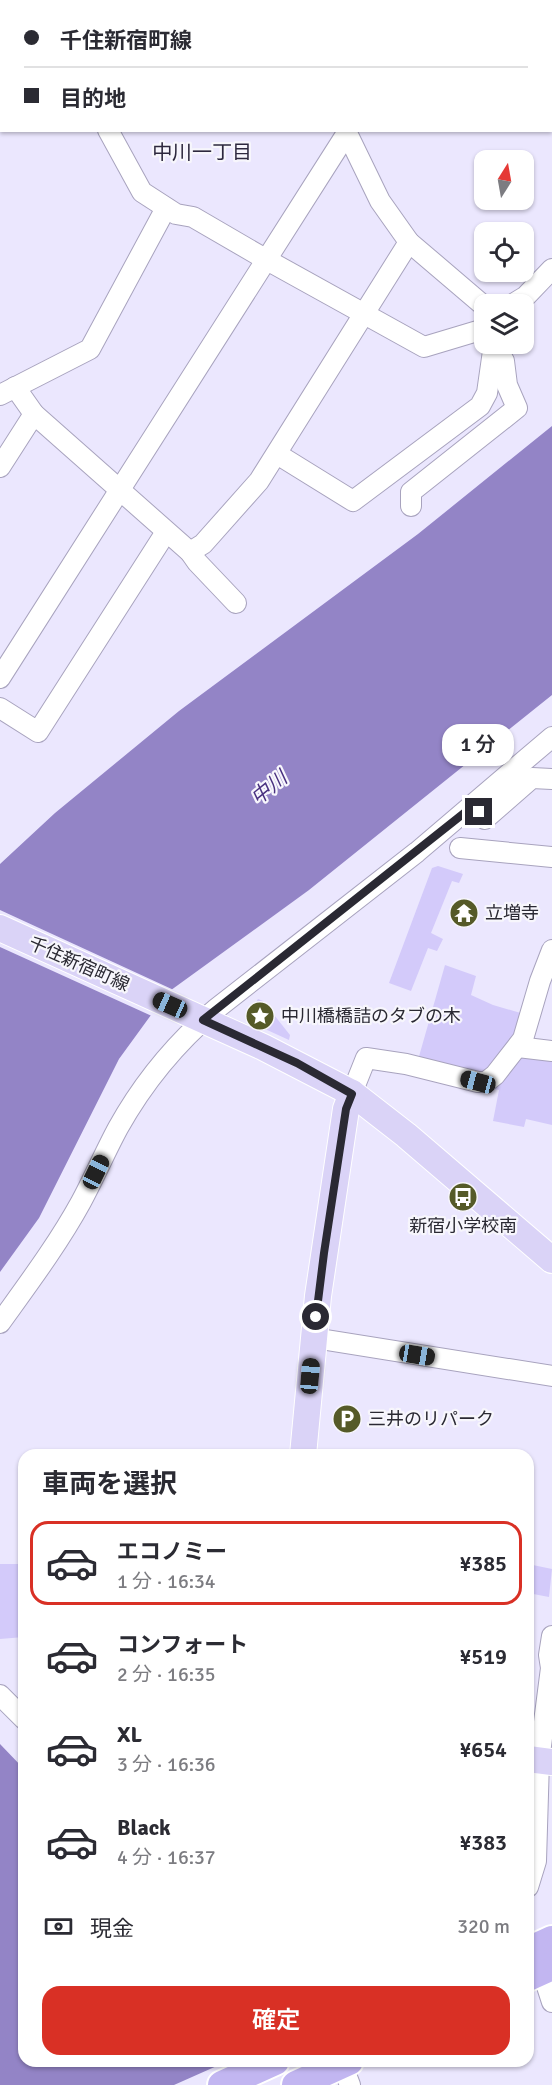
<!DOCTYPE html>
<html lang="ja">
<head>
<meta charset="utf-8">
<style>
  body { margin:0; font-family:Signika,"Noto Sans JP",sans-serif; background:#f7f7f7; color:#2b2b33; height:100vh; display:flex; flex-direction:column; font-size:22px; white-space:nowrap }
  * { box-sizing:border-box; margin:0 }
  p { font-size:20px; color:#7c7c81 }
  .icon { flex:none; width:33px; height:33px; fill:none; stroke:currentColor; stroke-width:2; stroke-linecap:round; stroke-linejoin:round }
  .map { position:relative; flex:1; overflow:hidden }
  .panel { position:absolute; left:18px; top:1449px; width:516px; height:618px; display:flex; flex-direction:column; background:#fff; border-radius:18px; box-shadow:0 2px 4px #0004 }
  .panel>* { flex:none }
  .banner { position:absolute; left:0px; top:0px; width:552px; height:132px; box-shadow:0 2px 4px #0004; display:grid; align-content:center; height:132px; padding:0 24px; background:#fff }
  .needle { width:39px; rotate:11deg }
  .fabs { position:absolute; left:474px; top:150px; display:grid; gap:12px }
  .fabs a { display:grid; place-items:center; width:60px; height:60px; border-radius:12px; background:#fff; box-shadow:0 2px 4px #0004; font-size:30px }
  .end { position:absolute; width:27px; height:27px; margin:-14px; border:8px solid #2a2933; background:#fff; box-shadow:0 0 0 3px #fff }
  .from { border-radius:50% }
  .bubble { position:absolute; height:42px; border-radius:18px; background:#fff; box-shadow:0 2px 4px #0004; font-size:20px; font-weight:600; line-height:42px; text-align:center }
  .car { position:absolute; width:18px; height:36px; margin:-18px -9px; border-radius:8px; box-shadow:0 0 4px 2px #0007; background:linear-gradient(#222 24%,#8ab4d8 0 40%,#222 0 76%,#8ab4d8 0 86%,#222 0) }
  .banner b { display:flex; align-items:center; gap:21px; height:57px; font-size:22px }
  .banner b+b { border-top:2px solid #e1e1e2 }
  .banner i { width:15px; height:15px; background:#2b2b33 }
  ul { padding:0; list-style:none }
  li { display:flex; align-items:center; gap:18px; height:84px; margin:0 12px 9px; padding:0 12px; border:3px solid transparent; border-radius:18px }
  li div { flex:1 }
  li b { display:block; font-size:22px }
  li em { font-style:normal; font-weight:600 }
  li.active { border-color:#d93025 }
  li>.icon { width:54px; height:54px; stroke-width:1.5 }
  h2 { padding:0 24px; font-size:27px; line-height:72px }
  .pay { display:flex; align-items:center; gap:15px; height:66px; padding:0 24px; font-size:22px }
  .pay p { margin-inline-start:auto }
  .action { display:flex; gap:12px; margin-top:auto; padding:12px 24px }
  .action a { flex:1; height:69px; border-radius:18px; background:#d93025; color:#fff; font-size:24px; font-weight:600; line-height:69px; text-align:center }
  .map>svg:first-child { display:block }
  .green { fill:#d3cafa }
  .water { fill:#9384c6 }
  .pier { fill:#ebe7fe }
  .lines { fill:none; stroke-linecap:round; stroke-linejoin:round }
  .minor-casing { stroke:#a8a3be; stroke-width:22 }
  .major-casing { stroke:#fff; stroke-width:28 }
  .highway-casing { stroke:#fff; stroke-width:32 }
  .minor { stroke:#fff; stroke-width:20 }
  .major { stroke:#dad3f7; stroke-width:26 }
  .highway { stroke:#c2b6f1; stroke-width:28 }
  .route { stroke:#2a2933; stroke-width:8 }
  .labels { text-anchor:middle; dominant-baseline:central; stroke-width:4.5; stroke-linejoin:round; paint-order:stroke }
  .poi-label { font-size:18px; fill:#2a2933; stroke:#f7f6fc; text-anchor:start }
  .street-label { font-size:18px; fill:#2a2933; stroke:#f7f6fc }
  .neighbourhood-label { font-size:20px; fill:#2d283e; stroke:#f7f6fc }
  .water-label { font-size:20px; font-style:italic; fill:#493180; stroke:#f7f6fc }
</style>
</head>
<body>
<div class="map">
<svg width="552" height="2085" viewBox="0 0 552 2085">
  <rect width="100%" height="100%" fill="#ebe7fe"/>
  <g class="green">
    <polygon points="438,866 463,874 459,883 452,881 431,933 443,939 437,951 428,948 411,991 389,983 432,868"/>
    <polygon points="445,965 476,976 471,995 493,1005 524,1014 515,1039 480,1077 418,1060"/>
    <polygon points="258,999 263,1001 290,1035 289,1040 245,1020"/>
    <polygon points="520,1053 552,1056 552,1125 526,1119 524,1127 493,1121 499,1090 489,1088"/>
    <polygon points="0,1564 24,1564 24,1637 0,1639"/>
    <polygon points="528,1564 552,1569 549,1597 528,1593"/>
  </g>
  <g class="water">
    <polygon points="552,426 552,695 309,890 167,993 119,1059 39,1218 0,1272 0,864 55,813 179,711 418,534"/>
    <polygon points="0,1744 24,1769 24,2061 298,2061 313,2085 0,2085"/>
  </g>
  <g class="pier">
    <polygon points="0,910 176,991 169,996 154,1017 0,947"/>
    <polygon points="228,2061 302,2061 316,2085 174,2085"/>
  </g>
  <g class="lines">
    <g class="minor-casing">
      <g id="minor">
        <polyline points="274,0 275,2"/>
        <polyline points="351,2 352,0"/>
        <polyline points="550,75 552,73"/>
        <polyline points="108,130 142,192 176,214 193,217 267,260 424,347 484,329"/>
        <polyline points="347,133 380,201 409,242 484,306"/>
        <polyline points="513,304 526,296 552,269"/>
        <polyline points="15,387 34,414 190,552 197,562 236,603"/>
        <polyline points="0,395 90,349 166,208"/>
        <polyline points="277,454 353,501 480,406 487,393 494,344"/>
        <polyline points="0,467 34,414"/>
        <polyline points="411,506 411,492 517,408 507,385 504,361 496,347"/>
        <polyline points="190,552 203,544 259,481 409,242"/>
        <polyline points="0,678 347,133"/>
        <polyline points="0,708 38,732 166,532"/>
        <polyline points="473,805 485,819 532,778 552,779"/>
        <polyline points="460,848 552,857"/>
        <polyline points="518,1047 552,1051"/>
        <polyline points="352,1093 366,1058 406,1064 478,1082 486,1082 495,1075 523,1039 540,981 552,950"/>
        <path d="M0,1323c28,-39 58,-79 81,-121 13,-24 24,-50 37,-74 25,-45 59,-86 98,-119l201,-157 135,-115"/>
        <polyline points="314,1338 552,1376"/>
        <polyline points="0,1695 24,1719"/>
        <polyline points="528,1887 536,1861 539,1761 551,1668 549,1655 552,1636"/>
        <polyline points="542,1971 552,2002"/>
        <polyline points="342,2064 350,2085"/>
      </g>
    </g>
    <g class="major-casing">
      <g id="major">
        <polyline points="0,928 263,1047 352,1093 406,1135 552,1260"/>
        <polyline points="303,1455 318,1296 346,1109 352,1093"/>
        <polyline points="528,1759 552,1762"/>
      </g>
    </g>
    <g class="highway-casing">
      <g id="highway">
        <polyline points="528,1951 552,1940"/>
        <polyline points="528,1977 552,1966"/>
        <polyline points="222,2085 275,2061"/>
        <polyline points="296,2085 349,2061"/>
      </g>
    </g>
    <use href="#minor" class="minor"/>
    <use href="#major" class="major"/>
    <use href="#highway" class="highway"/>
  </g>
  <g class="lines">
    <polyline class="route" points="316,1317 324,1253 346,1109 352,1094 297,1063 203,1020 473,806 479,812"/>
  </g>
  <defs>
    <g id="temple-disc" transform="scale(1.5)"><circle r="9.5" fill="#555a28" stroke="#f7f6fc"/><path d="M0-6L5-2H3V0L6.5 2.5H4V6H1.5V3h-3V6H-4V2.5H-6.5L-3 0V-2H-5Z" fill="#fff"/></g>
    <g id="sight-disc" transform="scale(1.5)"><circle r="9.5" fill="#555a28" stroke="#f7f6fc"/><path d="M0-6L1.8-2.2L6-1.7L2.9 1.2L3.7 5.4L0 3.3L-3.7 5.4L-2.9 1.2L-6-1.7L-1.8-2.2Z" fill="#fff"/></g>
    <g id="bus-disc" transform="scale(1.5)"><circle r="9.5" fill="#555a28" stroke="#f7f6fc"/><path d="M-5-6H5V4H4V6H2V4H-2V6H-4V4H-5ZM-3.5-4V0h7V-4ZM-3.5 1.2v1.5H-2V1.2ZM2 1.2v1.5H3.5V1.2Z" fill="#fff"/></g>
    <g id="parking-disc" transform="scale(1.5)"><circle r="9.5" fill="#555a28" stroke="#f7f6fc"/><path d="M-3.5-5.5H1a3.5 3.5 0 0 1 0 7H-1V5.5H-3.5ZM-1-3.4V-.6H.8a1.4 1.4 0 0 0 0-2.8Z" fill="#fff"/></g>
  </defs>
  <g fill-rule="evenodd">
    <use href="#temple-disc" x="464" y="913"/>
    <use href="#sight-disc" x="260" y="1016"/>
    <use href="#bus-disc" x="463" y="1197"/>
    <use href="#parking-disc" x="347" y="1419"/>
  </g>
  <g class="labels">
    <g class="poi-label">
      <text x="485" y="913">立増寺</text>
      <text x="281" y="1016">中川橋橋詰のタブの木</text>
      <text x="463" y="1226" text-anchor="middle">新宿小学校南</text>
      <text x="368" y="1419">三井のリパーク</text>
    </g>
    <g class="street-label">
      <text transform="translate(79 964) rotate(24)">千住新宿町線</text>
    </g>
    <g class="neighbourhood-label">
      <text x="202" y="152">中川一丁目</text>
    </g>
    <g class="water-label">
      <text transform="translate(269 788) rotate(-39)">中川</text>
    </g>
  </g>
</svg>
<div class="fabs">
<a><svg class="needle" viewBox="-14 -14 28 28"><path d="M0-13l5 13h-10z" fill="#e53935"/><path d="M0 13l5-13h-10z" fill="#7c7c81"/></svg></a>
<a><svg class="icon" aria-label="locate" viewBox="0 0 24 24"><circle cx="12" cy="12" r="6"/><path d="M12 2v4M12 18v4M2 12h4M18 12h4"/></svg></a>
<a><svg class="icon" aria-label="layers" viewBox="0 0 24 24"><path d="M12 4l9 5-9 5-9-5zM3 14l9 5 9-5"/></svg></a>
</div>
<i class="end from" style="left:316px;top:1317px"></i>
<i class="end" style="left:479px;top:812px"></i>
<div class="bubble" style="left:442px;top:724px;width:72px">1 分</div>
<i class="car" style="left:170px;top:1005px;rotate:294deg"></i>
<i class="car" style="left:478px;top:1082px;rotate:285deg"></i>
<i class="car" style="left:96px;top:1172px;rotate:26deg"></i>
<i class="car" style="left:417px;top:1355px;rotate:99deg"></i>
<i class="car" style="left:310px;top:1376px;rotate:5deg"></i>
<div class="banner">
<b><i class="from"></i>千住新宿町線</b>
<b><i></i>目的地</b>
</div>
<section class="panel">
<h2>車両を選択</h2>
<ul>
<li class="active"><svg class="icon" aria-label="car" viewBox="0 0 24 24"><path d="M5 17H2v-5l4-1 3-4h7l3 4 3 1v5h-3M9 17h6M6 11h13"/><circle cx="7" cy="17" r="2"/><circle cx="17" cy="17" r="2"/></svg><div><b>エコノミー</b><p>1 分 · 16:34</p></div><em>¥385</em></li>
<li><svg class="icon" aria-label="car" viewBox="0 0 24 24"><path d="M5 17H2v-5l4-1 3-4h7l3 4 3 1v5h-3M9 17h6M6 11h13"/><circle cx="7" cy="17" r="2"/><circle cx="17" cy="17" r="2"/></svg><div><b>コンフォート</b><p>2 分 · 16:35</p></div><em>¥519</em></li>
<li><svg class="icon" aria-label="car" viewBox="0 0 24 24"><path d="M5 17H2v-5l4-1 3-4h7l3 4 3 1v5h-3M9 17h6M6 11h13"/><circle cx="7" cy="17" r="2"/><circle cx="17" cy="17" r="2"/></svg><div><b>XL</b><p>3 分 · 16:36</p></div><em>¥654</em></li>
<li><svg class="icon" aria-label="car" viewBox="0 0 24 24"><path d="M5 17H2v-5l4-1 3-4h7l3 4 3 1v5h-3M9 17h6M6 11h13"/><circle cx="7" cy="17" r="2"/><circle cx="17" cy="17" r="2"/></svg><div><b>Black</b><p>4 分 · 16:37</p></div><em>¥383</em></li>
</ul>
<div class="pay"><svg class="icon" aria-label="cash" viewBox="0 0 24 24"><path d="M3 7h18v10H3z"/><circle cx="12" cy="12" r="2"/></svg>現金<p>320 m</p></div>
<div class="action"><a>確定</a></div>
</section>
</div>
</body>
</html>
